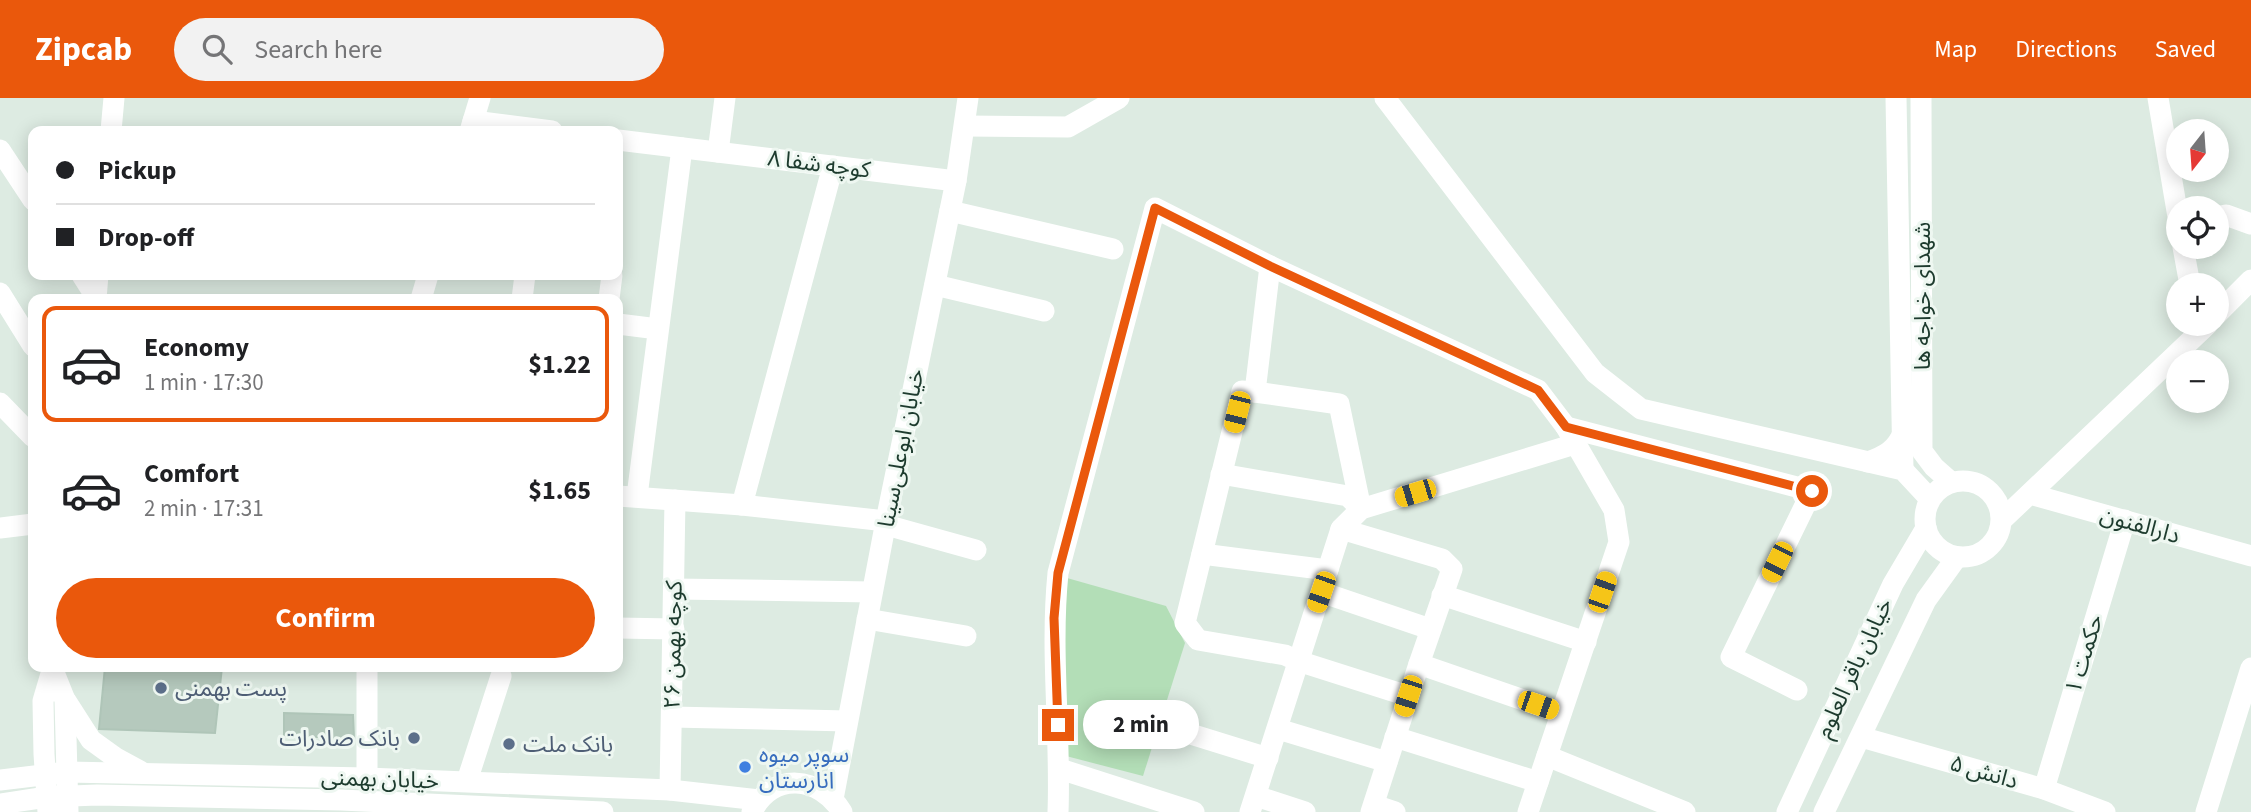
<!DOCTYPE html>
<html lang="en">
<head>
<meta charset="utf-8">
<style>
  body { margin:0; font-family:"Source Sans 3","Noto Sans Arabic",sans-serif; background:#f2f2f2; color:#202124; height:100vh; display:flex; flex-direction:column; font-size:26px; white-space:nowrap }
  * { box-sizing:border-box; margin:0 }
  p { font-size:23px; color:#757577 }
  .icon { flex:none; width:38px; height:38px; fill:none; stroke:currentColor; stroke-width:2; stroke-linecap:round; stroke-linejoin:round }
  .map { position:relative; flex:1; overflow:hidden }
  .panel { position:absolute; left:28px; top:196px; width:595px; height:378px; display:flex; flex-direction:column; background:#fff; border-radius:14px; box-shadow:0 4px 18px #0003 }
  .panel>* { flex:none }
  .top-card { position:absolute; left:28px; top:28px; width:595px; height:154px; border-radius:14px; box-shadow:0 4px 18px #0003; display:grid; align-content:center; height:154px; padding:0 28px; background:#fff }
  .needle { width:46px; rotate:197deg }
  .tools { position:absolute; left:2166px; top:21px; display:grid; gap:14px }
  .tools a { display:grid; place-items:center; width:63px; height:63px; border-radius:50%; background:#fff; box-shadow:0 4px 18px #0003; font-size:35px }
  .end { position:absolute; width:32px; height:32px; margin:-16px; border:9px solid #ea580c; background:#fff; box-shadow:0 0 0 4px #fff }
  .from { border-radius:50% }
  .bubble { position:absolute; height:49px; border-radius:24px; background:#fff; box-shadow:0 4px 18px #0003; font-size:23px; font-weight:700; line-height:49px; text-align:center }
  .car { position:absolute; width:21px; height:42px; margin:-21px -10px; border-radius:9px; box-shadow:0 0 5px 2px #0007; background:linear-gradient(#f5c518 24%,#345 0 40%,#f5c518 0 76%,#345 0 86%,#f5c518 0) }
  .top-card b { display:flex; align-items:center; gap:24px; height:66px; font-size:26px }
  .top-card b+b { border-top:2px solid #e0e0e0 }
  .top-card i { width:18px; height:18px; background:#202124 }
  ul { padding:12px 0 0; list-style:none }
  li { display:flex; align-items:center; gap:21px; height:116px; margin:0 14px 10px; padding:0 14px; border:4px solid transparent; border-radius:14px }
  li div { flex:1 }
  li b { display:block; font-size:26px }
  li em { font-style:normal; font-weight:700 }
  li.current { border-color:#ea580c }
  li>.icon { width:63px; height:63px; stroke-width:1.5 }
  .button { display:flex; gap:14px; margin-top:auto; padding:14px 28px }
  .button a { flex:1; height:80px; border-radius:42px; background:#ea580c; color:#fff; font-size:28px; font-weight:700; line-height:80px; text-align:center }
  header { display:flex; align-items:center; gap:42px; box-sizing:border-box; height:98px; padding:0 35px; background:#ea580c; color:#fff }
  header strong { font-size:33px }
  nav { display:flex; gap:38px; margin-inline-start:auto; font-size:24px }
  .search { width:490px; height:63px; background:#f2f2f2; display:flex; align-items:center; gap:18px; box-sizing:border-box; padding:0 24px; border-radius:38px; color:#757577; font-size:26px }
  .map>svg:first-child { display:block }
  .green { fill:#b3deb7 }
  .building { fill:#b5c9bd; stroke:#afc5b8; stroke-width:2 }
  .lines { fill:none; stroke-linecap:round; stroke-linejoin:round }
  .minor { stroke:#fff; stroke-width:21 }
  .tertiary { stroke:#fff; stroke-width:21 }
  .route { stroke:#ea580c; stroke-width:9 }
  .service-dot { fill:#5c6f8a; stroke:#eef7f1; stroke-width:2.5 }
  .shop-dot { fill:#3f7fe0; stroke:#eef7f1; stroke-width:2.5 }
  .labels { text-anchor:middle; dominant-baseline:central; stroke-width:6; stroke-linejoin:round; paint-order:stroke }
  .street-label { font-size:23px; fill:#1d3b2e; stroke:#eef7f1 }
  .service-label { font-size:23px; fill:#4e5e75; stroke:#eef7f1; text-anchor:start }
  .shop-label { font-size:23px; fill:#366cbe; stroke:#eef7f1; text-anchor:start }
</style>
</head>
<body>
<header>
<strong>Zipcab</strong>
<div class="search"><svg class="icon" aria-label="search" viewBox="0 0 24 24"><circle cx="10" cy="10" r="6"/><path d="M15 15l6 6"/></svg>Search here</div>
<nav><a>Map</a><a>Directions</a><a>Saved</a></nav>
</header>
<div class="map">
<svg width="2251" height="714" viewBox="0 0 2251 714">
  <rect width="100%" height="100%" fill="#ddebe2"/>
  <polygon class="green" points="1067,480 1166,508 1185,545 1143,678 1066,658 1063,516"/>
  <g class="building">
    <polygon points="105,569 222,569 215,635 99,631"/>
    <polygon points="284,615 353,617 354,640 284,638"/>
  </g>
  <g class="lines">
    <g class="minor">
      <polyline points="1385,0 1595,275 1641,311 1903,372 1930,401"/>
      <polyline points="2158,0 2179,125"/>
      <polyline points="473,23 552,33"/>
      <polyline points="966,28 1068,29 1119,0"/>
      <polyline points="618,42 956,83"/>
      <polyline points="0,52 33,102"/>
      <polyline points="718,54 725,0"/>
      <polyline points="950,113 1113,151"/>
      <polyline points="2217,119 2226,117 2251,126"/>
      <polyline points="2183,149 2190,187"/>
      <polyline points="1270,168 1255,294 1242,293 1185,525 1198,542 1285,557 1298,563 1408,598"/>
      <polyline points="82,177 96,199"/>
      <polyline points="935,187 1044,213"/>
      <polyline points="0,195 33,248"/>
      <polyline points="522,201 525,177"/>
      <polyline points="609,201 612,177"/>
      <polyline points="618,226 658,231"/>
      <polyline points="1255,294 1339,306 1361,411"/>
      <polyline points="0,305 33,339"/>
      <polyline points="1566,329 1812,393 1731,559 1797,592"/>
      <polyline points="1221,376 1348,398 1361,411"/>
      <polyline points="2030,396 2251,458"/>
      <polyline points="618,398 742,407 886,423"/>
      <polyline points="637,398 682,50"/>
      <polyline points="742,407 833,68"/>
      <polyline points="886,427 976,452"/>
      <polyline points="0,430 33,426"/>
      <polyline points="1341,431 1442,461 1452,471 1419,566 1371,714"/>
      <polyline points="1202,456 1328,472"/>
      <polyline points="675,491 872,494"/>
      <polyline points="1321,494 1430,531"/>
      <polyline points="1442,497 1586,544"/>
      <polyline points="867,521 966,538"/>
      <polyline points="618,530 674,531"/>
      <polyline points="1419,566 1561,615"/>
      <polyline points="672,619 847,623"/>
      <polyline points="1168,629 1268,660"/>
      <polyline points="1278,631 1387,664"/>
      <polyline points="1395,639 1538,684"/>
      <polyline points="1861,639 2044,691 2105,714"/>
      <polyline points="1547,658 1685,714"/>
      <polyline points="1060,671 1194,714"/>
      <polyline points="467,683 501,578"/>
      <polyline points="2044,691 2125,422"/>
      <polyline points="670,692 675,402"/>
      <polyline points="1256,698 1305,714"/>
      <polyline points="1374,707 1395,714"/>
      <path d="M1058,714c3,-80 -8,-159 0,-239l97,-365 115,58 268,124 28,37 48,83 5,32 -91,270"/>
      <polyline points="1250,714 1341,431 1361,411 1575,346"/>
      <polyline points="2206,714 2251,570"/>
    </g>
    <g class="tertiary">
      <polyline points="1896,0 1903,372"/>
      <polyline points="1921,0 1922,353 1934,369 1951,384"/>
      <polyline points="111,33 114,0"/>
      <polyline points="470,33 480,0"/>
      <polyline points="96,201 98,177"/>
      <polyline points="421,201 428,177"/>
      <polyline points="2217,216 2251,182"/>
      <path d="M1868,364c17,-6 28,-12 35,-29"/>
      <circle cx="1963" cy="421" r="38"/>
      <polyline points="2002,422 2208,226"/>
      <polyline points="53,572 65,602 68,714"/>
      <polyline points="66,603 91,642 116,660 140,673"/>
      <polyline points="367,680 367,569"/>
      <polyline points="0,682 67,674 367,680 670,692 759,702"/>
      <polyline points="833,701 886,423 956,83 968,0"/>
      <polyline points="0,706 47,699 97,697 341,702 603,714"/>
      <polyline points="48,714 44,656 43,603 53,569"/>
      <path d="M752,714c20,-41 68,-36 90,0"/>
      <polyline points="1787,714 1893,486 1926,430"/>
      <polyline points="1824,714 1926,502 1957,459"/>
    </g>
  </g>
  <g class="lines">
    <polyline class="route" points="1058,627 1054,520 1058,475 1155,110 1270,168 1538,292 1566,329 1812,393"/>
  </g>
  <g class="service-dot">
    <circle cx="161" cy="590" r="7"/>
    <circle cx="414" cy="640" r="7"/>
    <circle cx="509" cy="646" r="7"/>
  </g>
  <circle class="shop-dot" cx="745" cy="669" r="7"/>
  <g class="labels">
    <g class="street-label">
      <text transform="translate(819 66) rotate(7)">کوچه شفا ۸</text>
      <text transform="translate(1922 198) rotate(-90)">شهدای خواجه ها</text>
      <text transform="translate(901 350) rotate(-79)">خیابان ابوعلی‌سینا</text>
      <text transform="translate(2140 427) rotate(16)">دارالفنون</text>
      <text transform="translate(673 547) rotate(-89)">کوچه بهمن ۲۶</text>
      <text transform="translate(2084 556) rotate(-73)">حکمت ۱</text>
      <text transform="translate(1854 570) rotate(-65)">خیابان باقر العلوم</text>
      <text transform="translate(1984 674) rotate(16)">دانش ۵</text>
      <text transform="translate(380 681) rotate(2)">خیابان بهمنی</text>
    </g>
    <g class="service-label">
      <text x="175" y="590">پست بهمنی</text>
      <text x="400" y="640" text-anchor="end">بانک صادرات</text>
      <text x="523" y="646">بانک ملت</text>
    </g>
    <g class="shop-label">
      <text x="759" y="656">سوپر میوه<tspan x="759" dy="26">انارستان</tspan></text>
    </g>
  </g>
</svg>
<div class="tools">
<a><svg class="needle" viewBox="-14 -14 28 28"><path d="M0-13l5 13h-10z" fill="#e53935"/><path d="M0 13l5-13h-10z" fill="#757577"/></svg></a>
<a><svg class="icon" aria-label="locate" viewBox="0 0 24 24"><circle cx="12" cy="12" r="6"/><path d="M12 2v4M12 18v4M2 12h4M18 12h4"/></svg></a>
<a>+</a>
<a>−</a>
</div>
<i class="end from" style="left:1812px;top:393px"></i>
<i class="end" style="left:1058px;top:627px"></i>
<div class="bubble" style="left:1083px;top:602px;width:116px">2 min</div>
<i class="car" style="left:1237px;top:314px;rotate:194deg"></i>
<i class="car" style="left:1415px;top:395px;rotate:253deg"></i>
<i class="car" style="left:1777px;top:464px;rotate:206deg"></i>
<i class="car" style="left:1321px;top:494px;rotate:199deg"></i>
<i class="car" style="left:1602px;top:494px;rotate:19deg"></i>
<i class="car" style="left:1408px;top:598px;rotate:198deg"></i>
<i class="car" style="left:1538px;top:607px;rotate:109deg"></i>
<div class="top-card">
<b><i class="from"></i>Pickup</b>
<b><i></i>Drop-off</b>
</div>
<section class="panel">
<ul>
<li class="current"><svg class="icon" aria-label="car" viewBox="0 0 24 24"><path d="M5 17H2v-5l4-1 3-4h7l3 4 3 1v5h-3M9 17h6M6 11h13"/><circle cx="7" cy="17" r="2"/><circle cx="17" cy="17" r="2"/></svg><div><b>Economy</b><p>1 min · 17:30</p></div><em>$1.22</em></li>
<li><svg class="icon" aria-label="car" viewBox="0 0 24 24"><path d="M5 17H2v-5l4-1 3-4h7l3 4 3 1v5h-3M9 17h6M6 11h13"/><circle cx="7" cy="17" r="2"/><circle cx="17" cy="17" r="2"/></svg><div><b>Comfort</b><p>2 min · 17:31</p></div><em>$1.65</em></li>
</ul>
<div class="button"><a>Confirm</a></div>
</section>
</div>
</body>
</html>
